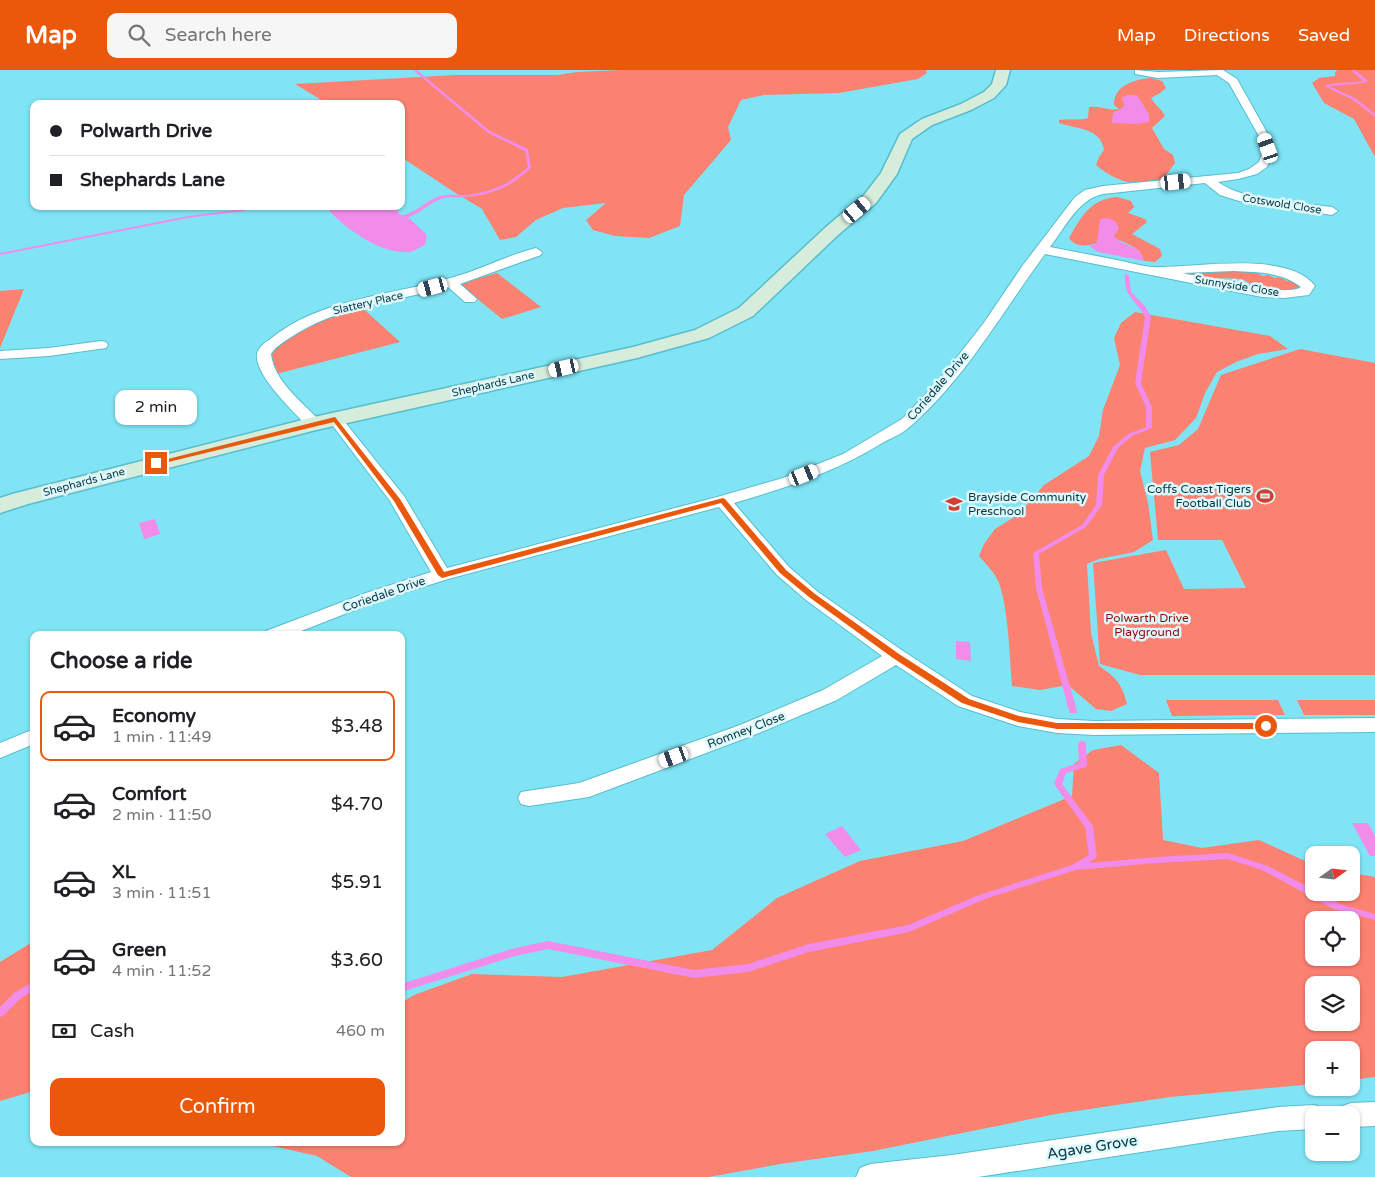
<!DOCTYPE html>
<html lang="en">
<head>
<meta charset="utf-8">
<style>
  body { margin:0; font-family:"Varela Round",sans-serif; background:#f6f6f6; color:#202124; height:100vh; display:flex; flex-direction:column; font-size:19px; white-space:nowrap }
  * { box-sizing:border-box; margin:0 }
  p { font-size:16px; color:#757577 }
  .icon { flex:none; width:28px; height:28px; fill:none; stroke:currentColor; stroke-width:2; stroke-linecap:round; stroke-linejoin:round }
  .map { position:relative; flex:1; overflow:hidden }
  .side { position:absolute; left:30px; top:561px; width:375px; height:515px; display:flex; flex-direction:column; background:#fff; border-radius:10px; box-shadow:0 1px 4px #0004 }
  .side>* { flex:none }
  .banner { position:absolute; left:30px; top:30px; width:375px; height:110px; border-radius:10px; box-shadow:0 1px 4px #0004; display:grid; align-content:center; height:110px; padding:0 20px; background:#fff }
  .needle { width:32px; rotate:75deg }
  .controls { position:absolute; left:1305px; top:776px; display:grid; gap:10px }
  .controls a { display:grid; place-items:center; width:55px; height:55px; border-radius:10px; background:#fff; box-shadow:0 1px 4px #0004; font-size:25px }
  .end { position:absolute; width:22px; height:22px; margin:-11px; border:6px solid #ea580c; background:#fff; box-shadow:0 0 0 2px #fff }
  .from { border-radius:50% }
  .bubble { position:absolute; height:35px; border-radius:10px; background:#fff; box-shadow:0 1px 4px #0004; font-size:16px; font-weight:600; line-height:35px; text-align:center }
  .car { position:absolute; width:15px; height:30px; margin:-15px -8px; border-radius:6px; box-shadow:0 0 4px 1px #0007; background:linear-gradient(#fff 24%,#345 0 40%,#fff 0 76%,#345 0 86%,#fff 0) }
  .banner b { display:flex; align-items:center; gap:18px; height:48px; font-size:19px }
  .banner b+b { border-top:1px solid #e0e0e0 }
  .banner i { width:12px; height:12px; background:#202124 }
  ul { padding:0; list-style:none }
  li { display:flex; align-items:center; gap:15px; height:70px; margin:0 10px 8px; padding:0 10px; border:2px solid transparent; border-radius:10px }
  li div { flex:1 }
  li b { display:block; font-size:19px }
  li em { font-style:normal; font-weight:600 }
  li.current { border-color:#ea580c }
  li>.icon { width:45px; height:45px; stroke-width:1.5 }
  h2 { padding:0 20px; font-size:22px; line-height:60px }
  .pay { display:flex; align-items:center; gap:12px; height:55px; padding:0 20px; font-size:19px }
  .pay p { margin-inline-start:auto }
  .button { display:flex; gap:10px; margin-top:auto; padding:10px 20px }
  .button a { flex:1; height:58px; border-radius:10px; background:#ea580c; color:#fff; font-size:20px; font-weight:600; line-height:58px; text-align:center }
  header { display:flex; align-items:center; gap:30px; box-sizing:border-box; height:70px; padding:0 25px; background:#ea580c; color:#fff }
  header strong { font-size:24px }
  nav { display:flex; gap:28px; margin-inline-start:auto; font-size:18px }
  .search { width:350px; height:45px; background:#f6f6f6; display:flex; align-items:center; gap:12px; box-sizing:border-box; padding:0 18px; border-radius:10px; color:#757577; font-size:19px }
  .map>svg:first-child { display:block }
  .green { fill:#fb8170; fill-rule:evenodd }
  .water { fill:#f18cea }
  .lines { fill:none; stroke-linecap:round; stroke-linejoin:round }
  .stream { fill:#f18cea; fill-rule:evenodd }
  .street-casing { stroke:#57bccd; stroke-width:2 }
  .secondary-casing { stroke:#57bccd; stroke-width:3 }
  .street { fill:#fff; fill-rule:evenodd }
  .secondary { fill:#d6eddb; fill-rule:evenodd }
  .route { fill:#ea580c }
  .labels { text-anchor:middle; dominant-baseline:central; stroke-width:5; stroke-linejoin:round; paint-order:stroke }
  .far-street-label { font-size:11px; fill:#06353c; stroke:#def9fe }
  .street-label { font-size:12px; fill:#06353c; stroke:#def9fe }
  .poi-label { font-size:12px; fill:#06353c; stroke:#def9fe; text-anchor:end }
  .park-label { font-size:12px; fill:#8b0b04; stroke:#def9fe }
  .near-street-label { font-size:15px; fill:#06353c; stroke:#def9fe }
</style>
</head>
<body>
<header>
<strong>Map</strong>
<div class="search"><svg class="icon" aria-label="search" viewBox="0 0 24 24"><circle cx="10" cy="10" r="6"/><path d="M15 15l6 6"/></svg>Search here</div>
<nav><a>Map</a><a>Directions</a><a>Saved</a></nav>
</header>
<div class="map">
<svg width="1375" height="1107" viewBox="0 0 1375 1107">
  <rect width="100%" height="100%" fill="#80e4f5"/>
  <g class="green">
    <polygon points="621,0 926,0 927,3 918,9 839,23 764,25 741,30 728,57 731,70 684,125 680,156 649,168 615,166 593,160 586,150 606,133 563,138 536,150 516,167 500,170 482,139 454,122 401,87 401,34 328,34 295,14 455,5 557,5 577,2"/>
    <polygon points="1338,0 1375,0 1375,87 1354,49 1324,33 1312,13 1319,8 1335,6 1335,2"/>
    <path d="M1151,8l11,3 4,7 -6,5 -9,5c4,7 10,10 14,18l-13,12 12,21 9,6 2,8c-4,5 -8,12 -13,15 -22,13 -49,2 -66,-13l3,-8 5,-7c-3,-22 -27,-21 -45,-27v-3c10,-2 19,1 29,-2l1,-11c12,-1 19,4 30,2l-5,-4c-1,-19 21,-26 37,-27zM1122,28l18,2 9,15 -36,-2 10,-5 2,-4z"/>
    <path d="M1117,127l14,4 3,6 -6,6 17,6 2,3 -15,12 28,15 2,7 -7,6 -11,-1c-1,-3 -3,-8 -5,-10 -7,-7 -31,-16 -40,-18l-2,10c-11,3 -21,5 -28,-5 13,-22 21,-39 48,-41z"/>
    <polygon points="1250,200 1263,206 1268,205 1275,208 1279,207 1287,211 1289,210 1301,215 1301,218 1292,221 1259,218 1242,209 1220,208 1228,213 1172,202"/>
    <polygon points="497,203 541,237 502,249 459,214"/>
    <polygon points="24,219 0,278 0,221"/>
    <polygon points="358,234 400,272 272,305 268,278 283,265"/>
    <path d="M1135,242l135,24 18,13 -30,5 -22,8 -19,10 -12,21 -9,25 -21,22 -30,8 -5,23 8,32 5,37 -19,12 -35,7 -12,5 4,69 8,33c17,11 23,18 28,38l-16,7 -15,-2 -28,-24 -28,5 -28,-4c-2,-25 -4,-90 -16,-109 -4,-7 -11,-14 -17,-21l5,-12 11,-15 24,-15 25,-29 45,-29 10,-20 4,-26 17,-45 -6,-27 7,-15z"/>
    <polygon points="1300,279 1375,293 1375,605 1140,605 1100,594 1093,493 1166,480 1184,519 1246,518 1222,470 1158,470 1150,382 1179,375 1198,359 1221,305"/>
    <polygon points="1278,630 1285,645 1172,646 1166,630"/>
    <polygon points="1297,630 1375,630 1375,645 1304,645"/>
    <path d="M1121,675l38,28 4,67 39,8 57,-8 55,25v27h37v-19l24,4v200l-24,3v-30h-37v34l-144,13 -114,17 -183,37 -93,13 -71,13h-358l-34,-21 -58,-13 142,-1v-139l13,-8 58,-21 90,3 150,-27 65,-52 83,-37 103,-20 109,-45 2,-32 19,-14zM1314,850h37v38h-37zM1314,915h37v37h-37z"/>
    <polygon points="34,871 34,1021 0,1031 0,892"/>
  </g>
  <g class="water">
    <polygon points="1128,25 1137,25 1149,45 1149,52 1137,54 1112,53 1113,43 1123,38 1125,34 1121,28"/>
    <path d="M325,136h71l3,8 10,4 18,17 -2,10c-5,2 -10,6 -15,7 -30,3 -67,-25 -85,-46z"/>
    <polygon points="1108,148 1115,151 1119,158 1114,166 1121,172 1139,180 1144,191 1098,182 1089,176 1097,173 1100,149"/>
    <polygon points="155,449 160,464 144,469 139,453"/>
    <polygon points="956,571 970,572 971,591 956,589"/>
    <polygon points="1352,753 1368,753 1375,766 1375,786 1370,786"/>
    <polygon points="842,756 861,780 845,787 825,764"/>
  </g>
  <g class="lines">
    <g class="stream">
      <path d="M413,0h4l73,61 38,18 3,19c-20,19 -38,27 -66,29 -8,1 -16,-1 -24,2 -15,5 -24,20 -42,19v-2c19,-3 26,-16 42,-20 8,-2 16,-1 24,-1 26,-3 43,-10 63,-28l-3,-16 -37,-18z"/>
      <path d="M1351,0h4l12,10v2l-11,2 -27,2 26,12 20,16v3l-22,-17 -29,-14c12,-5 26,-2 39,-5z"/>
      <polygon points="252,136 259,136 244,141 188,148 0,185 0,183 188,146 243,139"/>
      <path d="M1125,204l4,1 2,17 14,14 6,11 -10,66 11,24v21l-20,8 -14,12 -14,27 -2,30 -16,22 -47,27 3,34 35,123 -1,2h-6l-1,-2 -33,-123 -3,-35 49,-28 14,-20 2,-30 15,-28 15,-13 18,-7v-20l-11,-24 10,-66c-9,-18 -22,-20 -20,-43z"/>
      <polygon points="1082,671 1085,672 1086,674 1087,695 1086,697 1066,703 1062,714 1093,756 1097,786 1096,788 1089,793 1157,787 1228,783 1268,796 1314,820 1314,822 1318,822 1339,834 1375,844 1375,850 1334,839 1262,800 1228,789 1157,793 1076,800 985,829 909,862 809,882 748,902 694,908 548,879 515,886 401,922 401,914 515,878 548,871 694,900 748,894 809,874 908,855 979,825 1072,795 1089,785 1085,757 1054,714 1060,699 1079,693 1078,674 1079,672"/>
      <polygon points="34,911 34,920 20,929 3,946 0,947 0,937 14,923"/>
    </g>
    <g class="street-casing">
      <g id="street">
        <path d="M1135,0l23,2 65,-2 14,9 33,59 3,16 -6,13 -10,7 -19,5 -20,3c26,19 81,21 114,25l6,4 -6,4 -93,-14 -19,-6 -15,-12 -102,11c-25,5 -38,34 -53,53 24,5 48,9 72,14 9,2 20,5 30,6 40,2 135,-18 163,19l-6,9 -25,3 -22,-1 -217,-43c-42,57 -78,122 -132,170 -8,8 -19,13 -29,18 -48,30 -96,45 -150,61l55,64 29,25 85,59 69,45 48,16 37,7 37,2 281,-3v14l-281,3 -37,-2 -39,-7 -60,-20 -62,-41 -59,35 -83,35 -165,62 -60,9 -8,-2 -3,-6 3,-6 58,-9 161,-58 83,-35 59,-34 -76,-56 -29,-25 -58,-68 -271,72 -70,22 -87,34h-27l2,-4 100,-38 65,-21 -41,-71 -60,-79 -3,-3 3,-3h10l64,80 43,72 270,-71 66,-19 60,-24 59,-35 38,-40 43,-55 40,-59 52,-68 10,-7 18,-4 135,-13 11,-4 10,-7 3,-8v-7l-2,-9 -31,-55 -12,-8 -59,3 -23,-4zM1234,201c23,1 48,1 67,16 -15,11 -98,-10 -119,-14z"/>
        <path d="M536,178l6,4 -1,3 -81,29 17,15 -2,3h-10l-17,-15c-54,15 -112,19 -160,52 -6,4 -13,8 -17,15 3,27 31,48 49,67l2,3 -2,3h-12c-13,-14 -54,-52 -51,-73 1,-6 7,-11 12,-14 52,-43 123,-44 185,-63 28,-8 54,-22 82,-29z"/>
        <polygon points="101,271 106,272 108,275 106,278 49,286 0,289 0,281 49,278"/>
        <polygon points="34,659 34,674 0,688 0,673"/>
        <polygon points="1375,1032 1375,1056 1351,1057 1351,1045 1338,1045 1342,1036 1351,1033"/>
        <polygon points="1314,1035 1323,1038 1326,1045 1314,1045 1314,1059 1278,1061 978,1107 856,1107 860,1098 870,1094 952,1085 1278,1037"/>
      </g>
    </g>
    <g class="secondary-casing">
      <polygon id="secondary" points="996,0 1010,0 1006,15 994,28 971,40 932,55 912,69 897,104 876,133 838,165 753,246 709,268 637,288 316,360 28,434 0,443 0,428 12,424 314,347 633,277 695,260 739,238 826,157 864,125 881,103 900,64 922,49 961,34 984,22 992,14"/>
    </g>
    <use href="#street" class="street"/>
    <use href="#secondary" class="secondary"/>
  </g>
  <polygon class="route" points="335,347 400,429 444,502 723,428 725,429 786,500 815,524 899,584 969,629 1019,646 1057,653 1266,653 1270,656 1266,659 1057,659 1018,652 962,633 893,588 809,527 780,503 721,433 442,508 438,505 394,431 334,352 156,395 152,393"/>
  <defs>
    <g id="stadium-bare" transform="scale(1.35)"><path d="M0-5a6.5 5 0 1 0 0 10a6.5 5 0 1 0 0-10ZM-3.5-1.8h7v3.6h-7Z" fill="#ce4132" stroke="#def9fe" stroke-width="2.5" paint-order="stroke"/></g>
    <g id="school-bare" transform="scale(1.35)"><path d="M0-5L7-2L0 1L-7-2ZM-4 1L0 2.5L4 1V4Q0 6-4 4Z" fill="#ce4132" stroke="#def9fe" stroke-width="2.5" paint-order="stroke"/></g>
  </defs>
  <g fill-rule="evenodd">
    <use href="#stadium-bare" x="1265" y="426"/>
    <use href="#school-bare" x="954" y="434"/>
  </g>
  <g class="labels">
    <g class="far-street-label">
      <text transform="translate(1282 134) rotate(9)">Cotswold Close</text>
      <text transform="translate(1237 216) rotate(9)">Sunnyside Close</text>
      <text transform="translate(368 233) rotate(-13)">Slattery Place</text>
      <text transform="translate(493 314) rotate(-13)">Shephards Lane</text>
      <text transform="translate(84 412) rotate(-15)">Shephards Lane</text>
    </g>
    <g class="street-label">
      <text transform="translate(938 316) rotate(-49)">Coriedale Drive</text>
      <text transform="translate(384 524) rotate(-19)">Coriedale Drive</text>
      <text transform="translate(746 660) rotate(-21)">Romney Close</text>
    </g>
    <g class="poi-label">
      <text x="1251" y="419">Coffs Coast Tigers<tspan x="1251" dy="14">Football Club</tspan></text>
      <text x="968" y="427" text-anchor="start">Brayside Community<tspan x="968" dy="14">Preschool</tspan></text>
    </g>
    <g class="park-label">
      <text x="1147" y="548">Polwarth Drive<tspan x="1147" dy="14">Playground</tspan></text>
    </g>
    <g class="near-street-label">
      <text transform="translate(1092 1077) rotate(-9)">Agave Grove</text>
    </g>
  </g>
</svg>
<div class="controls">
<a><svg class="needle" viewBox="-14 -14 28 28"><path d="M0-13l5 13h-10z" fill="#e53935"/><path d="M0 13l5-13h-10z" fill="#757577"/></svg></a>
<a><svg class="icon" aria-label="locate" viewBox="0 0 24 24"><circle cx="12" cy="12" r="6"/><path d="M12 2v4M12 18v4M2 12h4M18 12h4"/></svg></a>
<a><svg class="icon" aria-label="layers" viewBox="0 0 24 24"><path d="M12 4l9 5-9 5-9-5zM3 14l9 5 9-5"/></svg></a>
<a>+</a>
<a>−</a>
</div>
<i class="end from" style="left:1266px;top:656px"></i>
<i class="end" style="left:156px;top:393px"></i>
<div class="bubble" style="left:115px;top:320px;width:82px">2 min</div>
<i class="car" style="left:1268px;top:78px;rotate:341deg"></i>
<i class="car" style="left:1176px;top:112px;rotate:84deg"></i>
<i class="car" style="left:857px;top:140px;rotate:50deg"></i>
<i class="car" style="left:433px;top:217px;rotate:255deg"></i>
<i class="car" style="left:564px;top:298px;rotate:257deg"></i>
<i class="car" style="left:804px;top:405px;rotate:68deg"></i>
<i class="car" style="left:674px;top:687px;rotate:250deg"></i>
<div class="banner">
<b><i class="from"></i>Polwarth Drive</b>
<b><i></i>Shephards Lane</b>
</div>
<section class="side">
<h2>Choose a ride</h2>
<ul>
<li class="current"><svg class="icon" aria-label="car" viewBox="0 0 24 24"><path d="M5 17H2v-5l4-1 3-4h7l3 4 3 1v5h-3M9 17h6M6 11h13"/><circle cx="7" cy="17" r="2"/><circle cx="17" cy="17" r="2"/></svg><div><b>Economy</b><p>1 min · 11:49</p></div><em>$3.48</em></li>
<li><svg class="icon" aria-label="car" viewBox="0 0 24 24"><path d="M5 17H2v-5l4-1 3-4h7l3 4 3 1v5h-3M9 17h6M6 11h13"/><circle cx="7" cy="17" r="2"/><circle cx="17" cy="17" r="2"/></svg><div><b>Comfort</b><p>2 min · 11:50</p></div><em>$4.70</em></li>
<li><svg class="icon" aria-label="car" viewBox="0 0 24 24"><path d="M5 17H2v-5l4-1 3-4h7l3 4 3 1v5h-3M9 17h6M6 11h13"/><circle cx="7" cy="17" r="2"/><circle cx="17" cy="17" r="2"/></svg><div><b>XL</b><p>3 min · 11:51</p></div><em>$5.91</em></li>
<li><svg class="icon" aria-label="car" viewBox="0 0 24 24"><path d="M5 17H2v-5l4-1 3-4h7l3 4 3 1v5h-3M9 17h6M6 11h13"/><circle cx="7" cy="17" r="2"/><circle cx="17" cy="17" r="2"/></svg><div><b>Green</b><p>4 min · 11:52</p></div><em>$3.60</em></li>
</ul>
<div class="pay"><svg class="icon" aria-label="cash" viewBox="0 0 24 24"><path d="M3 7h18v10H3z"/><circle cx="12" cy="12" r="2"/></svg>Cash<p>460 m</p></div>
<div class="button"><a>Confirm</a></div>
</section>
</div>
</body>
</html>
